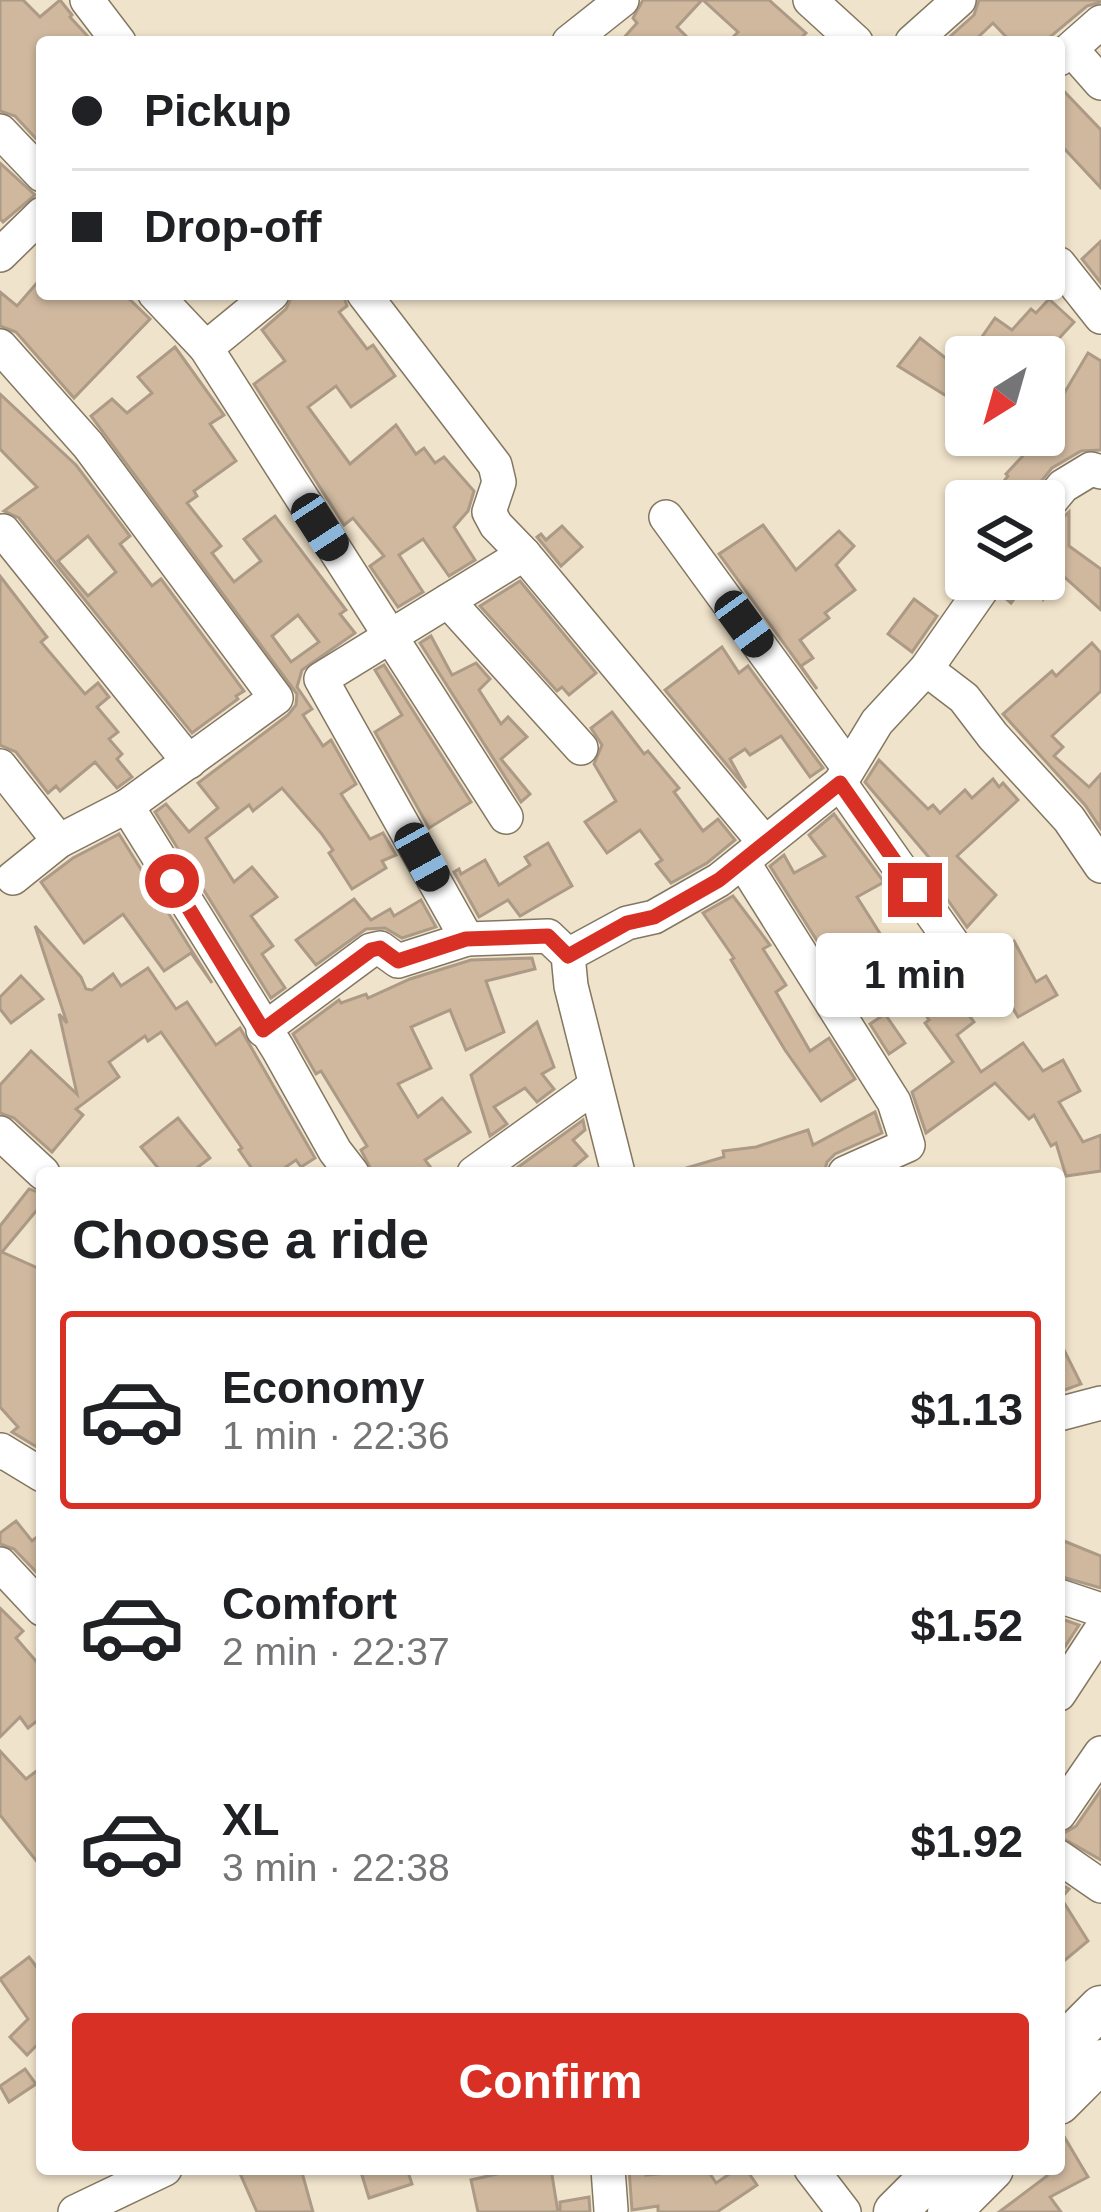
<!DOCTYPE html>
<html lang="en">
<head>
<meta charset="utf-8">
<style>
  body { margin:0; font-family:Helvetica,sans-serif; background:#f6f6f6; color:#202124; height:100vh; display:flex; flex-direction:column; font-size:45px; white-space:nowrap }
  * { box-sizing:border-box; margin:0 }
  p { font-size:39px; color:#757577 }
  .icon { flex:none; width:66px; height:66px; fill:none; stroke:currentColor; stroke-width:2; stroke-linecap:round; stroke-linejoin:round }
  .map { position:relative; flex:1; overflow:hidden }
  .side { position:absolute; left:36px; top:1167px; width:1029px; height:1008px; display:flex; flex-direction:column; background:#fff; border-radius:12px; box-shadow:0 3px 9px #0004 }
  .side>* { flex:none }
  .hud { position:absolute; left:36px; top:36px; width:1029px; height:264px; border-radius:12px; box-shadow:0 3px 9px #0004; display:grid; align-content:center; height:264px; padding:0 36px; background:#fff }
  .needle { width:78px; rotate:217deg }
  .fabs { position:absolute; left:945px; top:336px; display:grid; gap:24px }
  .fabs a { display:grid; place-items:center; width:120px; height:120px; border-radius:12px; background:#fff; box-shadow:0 3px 9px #0004; font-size:60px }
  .end { position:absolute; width:54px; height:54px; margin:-27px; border:15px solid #d93025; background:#fff; box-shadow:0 0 0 6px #fff }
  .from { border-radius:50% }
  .bubble { position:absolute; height:84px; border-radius:12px; background:#fff; box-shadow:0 3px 9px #0004; font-size:39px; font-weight:700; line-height:84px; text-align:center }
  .car { position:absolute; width:36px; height:72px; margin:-36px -18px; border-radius:15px; box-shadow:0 0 9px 3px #0007; background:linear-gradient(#222 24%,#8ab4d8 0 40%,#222 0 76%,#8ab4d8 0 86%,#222 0) }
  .hud b { display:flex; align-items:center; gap:42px; height:114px; font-size:45px }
  .hud b+b { border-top:3px solid #e0e0e0 }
  .hud i { width:30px; height:30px; background:#202124 }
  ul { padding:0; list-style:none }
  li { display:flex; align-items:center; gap:36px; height:198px; margin:0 24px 18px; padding:0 12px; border:6px solid transparent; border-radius:12px }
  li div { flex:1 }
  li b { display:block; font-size:45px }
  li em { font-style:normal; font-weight:700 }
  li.on { border-color:#d93025 }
  li>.icon { width:108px; height:108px; stroke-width:1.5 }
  h2 { padding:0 36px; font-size:54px; line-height:144px }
  .cta { display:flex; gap:24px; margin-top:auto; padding:24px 36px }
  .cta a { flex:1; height:138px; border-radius:12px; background:#d93025; color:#fff; font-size:48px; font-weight:700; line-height:138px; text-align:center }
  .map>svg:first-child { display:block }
  .building { fill:#cfb89e; stroke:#ac9a86; stroke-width:3; fill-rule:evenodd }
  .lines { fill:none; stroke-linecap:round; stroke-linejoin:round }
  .minor-casing { stroke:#837761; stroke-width:36 }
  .major-casing { stroke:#837761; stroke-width:45 }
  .minor { stroke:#fff; stroke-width:33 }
  .major { stroke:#fff; stroke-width:42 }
  .route { stroke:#d93025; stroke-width:15 }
</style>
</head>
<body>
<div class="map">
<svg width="1101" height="2212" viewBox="0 0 1101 2212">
  <rect width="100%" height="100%" fill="#f0e3cb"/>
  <g class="building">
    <polygon points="0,0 23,0 40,17 60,0 72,15 70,17 93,42 42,42 42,145 15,116 0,111"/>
    <polygon points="643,0 702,0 677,27 692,42 620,42 637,23 633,18"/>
    <polygon points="703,0 769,0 806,33 797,42 728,42 738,32"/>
    <polygon points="979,0 1101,0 1101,2 1087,6 1044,42 1011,42 993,23 973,42 944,42 974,15"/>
    <polygon points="1059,86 1101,130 1101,188 1059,143"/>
    <polygon points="0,163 35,195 3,222 0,219"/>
    <polygon points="1101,241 1101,283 1082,259"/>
    <polygon points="42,277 42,294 124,294 150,319 74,398 16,332 0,326 0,292 17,306"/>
    <polygon points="293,294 343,294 347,306 339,312 367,349 373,345 395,376 351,407 336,386 308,407 350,464 396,425 416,454 424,448 435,463 444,457 474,491 468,511 454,527 475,560 449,576 423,539 399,555 423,592 398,607 370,566 384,556 353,518 344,525 254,384 285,361 262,330 286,309"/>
    <polygon points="1049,299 1074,322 1053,345 1045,338 1031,357 968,357 995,318 1012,330 1031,309 1036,313"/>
    <polygon points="920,338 966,374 966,408 898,366"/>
    <path d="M175,347l49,68 -14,9 26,37 -42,30 3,5 -10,7 34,43 -9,7 22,29 27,-21 -17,-22 31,-23 71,94 -6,4 15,19 -53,37 -5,17 15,22 -9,6 20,31 8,-6 25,44 -15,10 29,45 13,-6 13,22 -14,6 4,7 -34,21 -23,-36 4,-3 -12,-17 -39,-45 -29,23 -4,-6 -43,33 28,44 18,-15 25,30 -26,19 22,30 -11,8 23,34 -14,10 -116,-186 11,-8 23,28 29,-24 -20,-25 90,-68 8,-10 1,-11 -206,-278 21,-17 15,14 25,-20 -14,-16zM298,615l21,27 -28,20 -19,-26z"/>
    <polygon points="1088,353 1101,361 1101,450 1081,451 1052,468 1025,501 988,501 1008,476 1006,474 1032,446 1016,435 1044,435 1044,413 1050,417"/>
    <path d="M0,394l76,71 54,71 -10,8 32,42 9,-7 83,112 -8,5 2,3 -46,34 -173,-215 -15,-7 33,-24 -37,-38zM88,536l28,36 -28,24 -30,-35z"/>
    <polygon points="1069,512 1069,546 1101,569 1101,610 1061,574 1044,598 1044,530 1052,528"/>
    <polygon points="763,525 796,570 839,531 854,546 836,565 855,590 825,613 829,618 800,640 813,658 801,666 817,689 719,554"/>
    <polygon points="562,526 582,547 561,566 537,537 541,534 546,540"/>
    <polygon points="0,576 47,637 41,642 85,694 98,683 109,697 97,707 118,732 109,739 122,754 117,759 132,777 117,788 95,762 60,791 56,786 48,793 16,752 0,745"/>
    <polygon points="1010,579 1029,579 1011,603 1003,596"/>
    <polygon points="520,581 596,673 569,695 562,687 557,691 480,606"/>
    <polygon points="914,599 937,616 912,652 888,634"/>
    <polygon points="431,636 452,675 476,663 490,679 479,690 501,724 508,717 527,737 501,759 530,794 521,802 420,643"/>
    <polygon points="1092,643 1101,653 1101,691 1052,736 1063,747 1054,756 1089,787 1101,774 1101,829 1085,805 1003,714 1052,671 1056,676"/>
    <polygon points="722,647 739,673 748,666 823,768 810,777 781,736 750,755 745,749 730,759 746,788 665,690"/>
    <polygon points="384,665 471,802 429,828 375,732 402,715 375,670"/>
    <polygon points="612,712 644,754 648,751 679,788 674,792 703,831 718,819 735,840 707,863 671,883 656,864 662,860 640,830 607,853 585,822 616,801 594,764 602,745 591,728"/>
    <polygon points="879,760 928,809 933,805 940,813 965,790 972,798 993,779 999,787 1003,783 1018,800 957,856 996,895 967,927 925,868 932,861 865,782"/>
    <polygon points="834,814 884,882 857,897 886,943 836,971 770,866 784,855 794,873 825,856 809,835"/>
    <polygon points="119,834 212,983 191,953 164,971 123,914 84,943 41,882 73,858"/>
    <polygon points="548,843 572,886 520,916 508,900 479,917 454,872 459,869 461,874 485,860 499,885 530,865 525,857"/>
    <polygon points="733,896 770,945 763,949 786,985 776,992 810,1051 829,1038 855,1079 821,1101 785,1050 731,960 734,958 703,913"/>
    <polygon points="354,899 371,920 390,909 394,916 421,900 436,927 402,938 385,928 366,929 316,965 296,940"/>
    <polygon points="35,926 81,977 86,989 92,990 113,974 121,986 148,968 176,1009 187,1002 216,1045 240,1028 315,1158 301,1167 296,1160 277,1173 255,1173 239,1150 242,1148 161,1032 148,1041 145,1036 109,1062 119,1077 76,1109 83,1115 52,1152 14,1118 0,1113 0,1085 31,1051 77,1094 59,1014 67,1023"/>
    <polygon points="1014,941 1036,982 1046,976 1057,995 1018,1017 1011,1005 1009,987 987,956"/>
    <polygon points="532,958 535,969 486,981 504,1032 466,1050 450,1010 411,1027 431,1068 398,1084 418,1117 442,1098 470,1132 425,1160 435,1173 373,1173 361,1150 367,1146 321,1071 316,1074 293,1034 339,1000 341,1003 366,994 368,998 410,979 471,960"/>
    <polygon points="21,976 43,999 11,1023 0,1009 0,997"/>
    <polygon points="942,979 974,1022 957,1035 981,1072 1023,1043 1043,1071 1063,1060 1080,1091 1059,1102 1083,1142 1101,1135 1101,1171 1066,1176 1056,1143 1051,1146 1034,1115 1029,1119 995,1083 926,1133 912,1092 953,1062 925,1023 929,1020 912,994"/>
    <polygon points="885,1014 905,1043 889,1054 870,1024"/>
    <polygon points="537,1022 554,1067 542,1074 554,1089 537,1102 525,1088 494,1107 507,1124 490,1136 471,1075"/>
    <polygon points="875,1112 882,1133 835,1154 827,1162 824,1173 687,1173 686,1168 724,1157 723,1151 756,1147 808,1130 813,1145"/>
    <polygon points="178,1118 210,1158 190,1173 162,1173 141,1147"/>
    <polygon points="583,1120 585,1130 573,1140 587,1156 567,1173 510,1173"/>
    <polygon points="29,1189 42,1193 42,1204 2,1252 42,1270 42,1450 12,1432 18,1427 0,1407 0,1226"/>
    <polygon points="1059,1340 1081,1384 1059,1392"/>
    <polygon points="16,1521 32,1541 42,1533 42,1578 14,1549 0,1544 0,1533"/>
    <polygon points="1059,1539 1101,1556 1101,1588 1059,1576"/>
    <polygon points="0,1608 23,1631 16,1638 42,1668 42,1717 28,1728 20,1717 0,1737"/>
    <polygon points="1059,1618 1079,1625 1059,1656"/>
    <polygon points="0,1751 26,1779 42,1767 42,1868 0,1815"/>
    <polygon points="1101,1790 1101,1860 1059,1836 1076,1826"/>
    <polygon points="1059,1883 1069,1889 1061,1898 1088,1941 1059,1965"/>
    <polygon points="29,1957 42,1974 42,2040 27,2055 10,2037 28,2019 0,1979"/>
    <polygon points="25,2069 36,2084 9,2102 0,2086"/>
    <polygon points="1059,2128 1088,2177 1050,2197 1061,2212 999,2212 1047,2176 1044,2169 1059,2169"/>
    <polygon points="238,2169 301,2169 313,2212 257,2212"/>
    <polygon points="360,2169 407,2169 412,2184 369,2198"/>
    <polygon points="519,2169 551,2169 558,2212 478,2212 471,2180"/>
    <polygon points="629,2169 645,2169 646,2175 707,2169 716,2183 737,2169 746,2169 757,2185 717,2212 658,2212 658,2206 632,2210"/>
    <polygon points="589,2197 590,2212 560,2212 560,2202"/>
  </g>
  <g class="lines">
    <g class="minor-casing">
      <g id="minor">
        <polyline points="87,0 119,42"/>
        <polyline points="810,0 856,42"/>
        <polyline points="569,42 622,0"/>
        <polyline points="912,42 959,0"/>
        <polyline points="1071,49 1101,83"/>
        <polyline points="1059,59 1101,22"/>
        <polyline points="0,131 42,175"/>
        <polyline points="0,255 42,214"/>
        <polyline points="1059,264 1101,317"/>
        <polyline points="155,294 206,348 272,294"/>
        <polyline points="364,294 495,465 499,482 489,512 496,525 524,554 764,842"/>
        <polyline points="0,346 88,445 276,698 127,806 59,841 13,878"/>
        <polyline points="206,348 506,817"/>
        <polyline points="1044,509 1063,486 1091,469 1101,472"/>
        <polyline points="666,517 848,767"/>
        <polyline points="3,531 189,762"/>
        <polyline points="448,601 581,748"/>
        <polyline points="926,669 964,698 993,736 1069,819 1101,866"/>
        <polyline points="0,766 59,841"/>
        <polyline points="840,783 991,998"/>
        <polyline points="127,806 278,1049 335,1151 352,1173"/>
        <polyline points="743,862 894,1102 908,1145 845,1173"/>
        <polyline points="467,939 321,679 524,554"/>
        <polyline points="568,955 627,923 654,917 719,880 840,783 877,722 926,669 989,579"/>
        <polyline points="263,1030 371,950 380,948 398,961 467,939 548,936 568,955 571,986 618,1173"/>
        <polyline points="0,1133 43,1173"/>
        <polyline points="474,1173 595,1086"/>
        <polyline points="1059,1414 1101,1403"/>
        <polyline points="0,1453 1,1450 42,1475"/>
        <polyline points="0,1564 42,1609"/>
        <polyline points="1059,1596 1101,1610"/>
        <polyline points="1059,1694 1101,1630"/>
        <polyline points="1059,1814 1101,1753"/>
        <polyline points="1059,1857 1101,1886"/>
        <polyline points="608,2169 611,2210"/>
        <polyline points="811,2169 844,2212"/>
        <polyline points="75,2212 165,2169"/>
      </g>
    </g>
    <g class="major-casing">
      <g id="major">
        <polyline points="1059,2049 1101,2007"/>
        <polyline points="1059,2103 1101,2061"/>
        <polyline points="895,2212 938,2169"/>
        <polyline points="949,2212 992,2169"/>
      </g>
    </g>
    <use href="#minor" class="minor"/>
    <use href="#major" class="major"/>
  </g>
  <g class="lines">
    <polyline class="route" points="172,881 263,1030 371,950 380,948 398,961 466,939 548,936 568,956 627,923 654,917 719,880 840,783 915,890"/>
  </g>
</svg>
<div class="fabs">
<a><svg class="needle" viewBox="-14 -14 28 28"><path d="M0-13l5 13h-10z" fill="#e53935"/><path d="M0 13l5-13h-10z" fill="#757577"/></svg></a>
<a><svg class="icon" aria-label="layers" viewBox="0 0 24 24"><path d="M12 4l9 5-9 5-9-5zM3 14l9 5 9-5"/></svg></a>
</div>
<i class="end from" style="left:172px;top:881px"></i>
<i class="end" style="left:915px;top:890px"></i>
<div class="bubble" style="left:816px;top:933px;width:198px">1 min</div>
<i class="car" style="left:320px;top:527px;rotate:147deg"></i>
<i class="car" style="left:744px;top:624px;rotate:144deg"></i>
<i class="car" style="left:422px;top:857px;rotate:151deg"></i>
<div class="hud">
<b><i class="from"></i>Pickup</b>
<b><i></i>Drop-off</b>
</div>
<section class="side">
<h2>Choose a ride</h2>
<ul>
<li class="on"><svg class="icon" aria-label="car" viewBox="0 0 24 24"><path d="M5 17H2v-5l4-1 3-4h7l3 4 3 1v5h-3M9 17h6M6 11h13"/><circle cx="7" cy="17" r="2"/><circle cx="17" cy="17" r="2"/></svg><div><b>Economy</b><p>1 min · 22:36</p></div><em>$1.13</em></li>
<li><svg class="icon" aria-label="car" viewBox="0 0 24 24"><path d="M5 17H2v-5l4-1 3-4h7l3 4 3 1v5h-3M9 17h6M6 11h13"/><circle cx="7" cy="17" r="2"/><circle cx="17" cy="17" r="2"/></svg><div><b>Comfort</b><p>2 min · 22:37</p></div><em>$1.52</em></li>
<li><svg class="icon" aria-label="car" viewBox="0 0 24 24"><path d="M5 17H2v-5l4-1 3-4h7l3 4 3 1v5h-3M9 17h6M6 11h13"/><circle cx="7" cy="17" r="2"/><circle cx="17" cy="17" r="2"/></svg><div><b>XL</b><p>3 min · 22:38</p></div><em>$1.92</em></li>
</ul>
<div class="cta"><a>Confirm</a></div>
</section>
</div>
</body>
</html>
